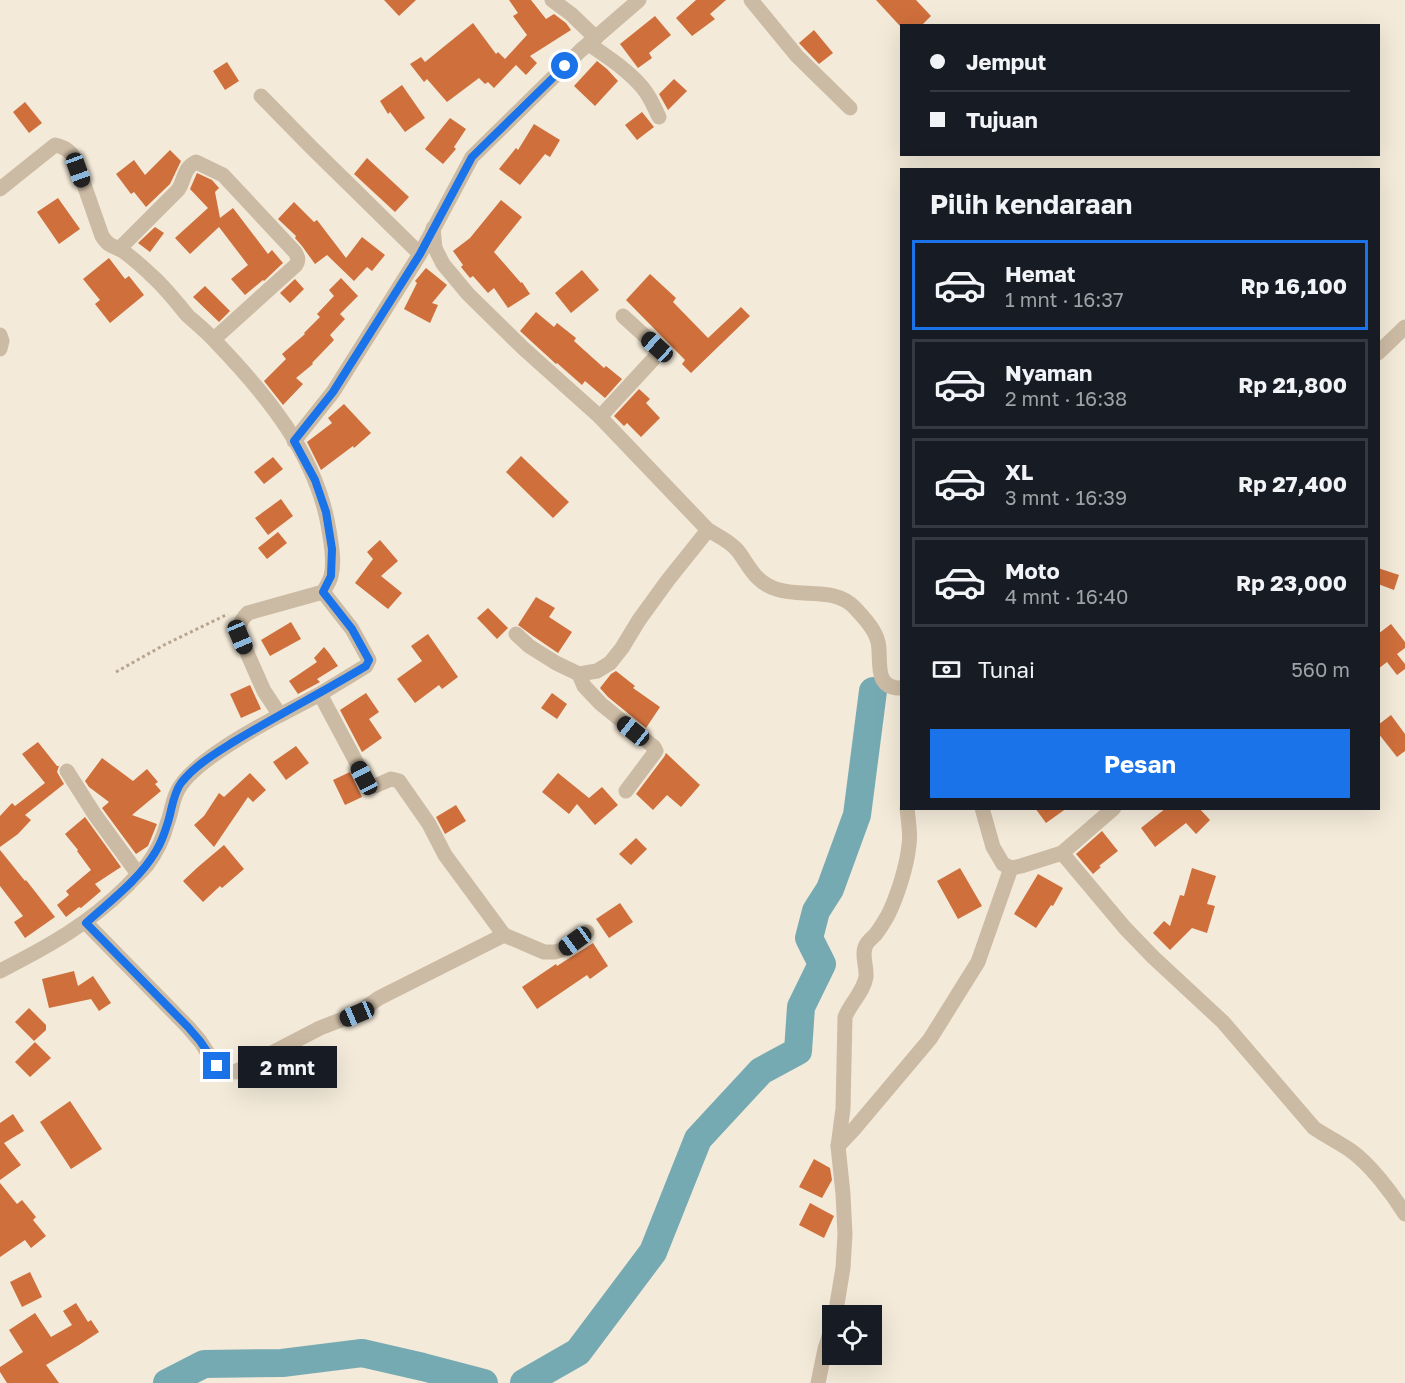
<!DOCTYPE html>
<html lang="id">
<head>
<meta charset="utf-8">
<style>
  body { margin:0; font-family:"Golos Text",sans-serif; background:#242831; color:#f1f3f6; height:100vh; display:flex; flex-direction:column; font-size:22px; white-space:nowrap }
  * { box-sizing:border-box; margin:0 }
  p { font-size:20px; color:#9ea1a6 }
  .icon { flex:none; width:33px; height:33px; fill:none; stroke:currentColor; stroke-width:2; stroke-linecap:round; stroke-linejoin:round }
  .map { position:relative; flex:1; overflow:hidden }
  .side { position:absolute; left:900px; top:168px; width:480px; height:642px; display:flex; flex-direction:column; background:#171b24; border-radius:0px; box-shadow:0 6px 24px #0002 }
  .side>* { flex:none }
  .banner { position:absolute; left:900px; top:24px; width:480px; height:132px; border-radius:0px; box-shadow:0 6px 24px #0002; display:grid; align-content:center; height:132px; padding:0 30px; background:#171b24 }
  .buttons { position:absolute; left:822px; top:1305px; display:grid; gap:12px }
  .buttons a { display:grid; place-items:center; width:60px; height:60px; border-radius:0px; background:#171b24; box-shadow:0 6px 24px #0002; font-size:30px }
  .end { position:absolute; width:27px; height:27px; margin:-14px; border:8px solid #1a73e8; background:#fff; box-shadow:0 0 0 3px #fff }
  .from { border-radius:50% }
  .bubble { position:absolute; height:42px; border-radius:0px; background:#171b24; box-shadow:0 6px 24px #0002; font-size:20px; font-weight:700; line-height:42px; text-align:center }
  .car { position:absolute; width:18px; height:36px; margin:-18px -9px; border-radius:8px; box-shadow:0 0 4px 2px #0007; background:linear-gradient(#222 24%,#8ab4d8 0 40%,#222 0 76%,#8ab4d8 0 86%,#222 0) }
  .banner b { display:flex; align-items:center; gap:21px; height:57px; font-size:22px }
  .banner b+b { border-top:2px solid #363941 }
  .banner i { width:15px; height:15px; background:#f1f3f6 }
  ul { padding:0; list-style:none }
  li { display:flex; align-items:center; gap:18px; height:90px; margin:0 12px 9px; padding:0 18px; border:3px solid #363941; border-radius:0px }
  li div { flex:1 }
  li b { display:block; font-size:22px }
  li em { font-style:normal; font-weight:700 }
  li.on { border-color:#1a73e8 }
  li>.icon { width:54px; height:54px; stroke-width:1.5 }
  h2 { padding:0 30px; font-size:27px; line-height:72px }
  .pay { display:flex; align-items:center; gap:15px; height:66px; padding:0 30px; font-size:22px }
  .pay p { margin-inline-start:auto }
  .button { display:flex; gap:12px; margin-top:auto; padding:12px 30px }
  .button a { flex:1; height:69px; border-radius:0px; background:#1a73e8; color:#fff; font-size:24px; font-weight:700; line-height:69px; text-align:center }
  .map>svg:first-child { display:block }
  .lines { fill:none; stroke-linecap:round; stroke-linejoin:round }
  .river { stroke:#76aab3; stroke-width:28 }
  .building { fill:#cf6f3c }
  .path { stroke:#b8a58f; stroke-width:3; stroke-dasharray:3 3; stroke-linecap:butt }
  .minor { stroke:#ccbba4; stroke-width:15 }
  .route { stroke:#1a73e8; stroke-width:8 }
</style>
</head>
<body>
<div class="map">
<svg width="1405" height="1383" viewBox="0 0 1405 1383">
  <rect width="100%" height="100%" fill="#f3ead9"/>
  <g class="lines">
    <g class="river">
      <polyline points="167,1383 204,1364 282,1363 362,1353 423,1367 484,1383"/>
      <polyline points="524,1383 578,1352 653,1252 698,1139 761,1071 798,1051 801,1007 822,964 809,938 816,911 830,889 857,815 873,691"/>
    </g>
  </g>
  <g class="building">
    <polygon points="384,0 416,0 399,16"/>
    <polygon points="509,0 531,0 546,19 554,14 566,23 571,30 530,56 537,63 526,75 516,65 494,88 488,82 485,84 479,78 447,102 427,79 424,82 410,64 421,57 425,62 473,23 496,54 498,52 505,59 527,35 513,16 518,13"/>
    <polygon points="696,0 726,0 710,14 715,19 692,36 676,18"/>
    <polygon points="876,0 916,0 931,16 921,26 900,26"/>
    <polygon points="655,16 671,35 649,53 652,58 638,68 620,44"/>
    <polygon points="814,30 833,53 819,64 799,43"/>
    <polygon points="597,61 607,69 618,81 595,106 574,86"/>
    <polygon points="227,62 239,81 225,90 213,71"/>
    <polygon points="674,79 687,91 668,110 659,94"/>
    <polygon points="402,85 425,118 405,132 390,112 388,114 380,101"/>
    <polygon points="25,102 42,123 29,133 13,112"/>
    <polygon points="642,112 654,127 637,140 625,125"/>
    <polygon points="450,118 466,129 454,147 456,149 443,164 425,149"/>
    <polygon points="534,124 560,140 550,157 545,154 520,185 499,169 516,148 518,150"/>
    <polygon points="170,150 181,161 170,184 146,207 134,192 131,194 116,174 134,160 145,175"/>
    <polygon points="367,158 409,197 395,212 354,174"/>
    <polygon points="197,173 212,180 219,188 215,192 220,218 233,208 268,254 272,250 283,263 264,281 263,280 245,295 231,279 248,265 219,227 190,254 175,238 208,208 190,189"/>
    <polygon points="58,198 80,229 59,244 37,212"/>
    <polygon points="501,200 522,217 494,252 521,283 522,282 530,294 508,308 494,288 488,293 473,276 470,278 461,267 463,265 453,251 470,238"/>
    <polygon points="294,202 314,222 317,220 346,258 362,237 385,255 372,271 367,267 354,281 327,255 315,264 302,246 295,238 296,236 278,219"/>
    <polygon points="155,227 164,233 150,252 138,243"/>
    <polygon points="109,258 125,279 129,276 144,295 110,323 95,304 100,300 83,279"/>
    <polygon points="426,268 447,285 432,303 438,305 430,323 404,309 417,283 415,281"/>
    <polygon points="582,270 599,290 571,313 555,293"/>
    <polygon points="650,274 676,298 673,302 708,338 741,307 750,316 691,373 682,364 685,360 626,300"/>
    <polygon points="341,278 358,296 340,314 345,319 330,335 334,340 312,363 313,364 296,378 303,384 283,405 264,381 286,359 282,354 305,334 304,333 320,317 317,314 334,296 329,290"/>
    <polygon points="295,279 304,289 290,303 280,293"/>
    <polygon points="205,286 230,311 219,322 193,297"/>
    <polygon points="536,312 554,327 557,323 576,338 574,341 604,368 606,366 622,379 605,398 585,381 582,385 557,363 556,364 520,331"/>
    <polygon points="639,389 650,399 646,403 660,418 641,437 627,423 624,426 614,416"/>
    <polygon points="344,404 371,433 354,448 353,446 321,470 307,442 332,423 328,418"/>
    <polygon points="521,456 569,502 553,518 506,472"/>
    <polygon points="273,457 283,469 264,484 254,472"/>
    <polygon points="281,499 293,516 268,535 255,518"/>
    <polygon points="278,532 287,543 267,559 258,548"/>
    <polygon points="380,540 398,561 381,576 402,593 388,609 355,583 373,559 367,552"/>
    <polygon points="1378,568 1399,575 1394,590 1378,584"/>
    <polygon points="536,597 555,608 549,617 572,632 558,653 533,636 518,625"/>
    <polygon points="488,608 508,628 497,639 477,618"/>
    <polygon points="291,622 301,639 270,656 261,640"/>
    <polygon points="1391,624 1405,642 1405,648 1397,654 1405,664 1405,669 1397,675 1387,662 1378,669 1378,634"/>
    <polygon points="428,634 458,677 442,689 439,685 415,703 397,679 422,661 411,646"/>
    <polygon points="324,647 329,653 338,666 317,679 320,682 298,694 289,681 317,662 314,658"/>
    <polygon points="616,671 635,686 633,688 660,707 646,728 608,697 600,688 611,674"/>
    <polygon points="250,685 261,709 241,718 230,694"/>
    <polygon points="366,693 379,712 369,719 382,738 362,752 340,710"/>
    <polygon points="552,693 567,704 557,719 541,708"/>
    <polygon points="1391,715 1405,734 1405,751 1397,757 1378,733 1378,725"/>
    <polygon points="38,742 57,766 59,766 57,772 64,784 25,815 31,820 18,834 0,847 0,816 12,803 15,806 45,783 22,754"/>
    <polygon points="296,746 309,763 286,780 273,762"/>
    <polygon points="666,753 700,785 681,807 667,795 653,810 636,794 664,757"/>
    <polygon points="102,758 133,781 147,769 158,782 155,784 161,791 132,815 157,824 148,846 136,854 102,808 109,802 89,787 85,781"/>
    <polygon points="350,772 362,797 345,805 333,780"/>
    <polygon points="250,773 266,790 253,802 248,797 214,847 194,825 204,816 219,793 224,797"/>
    <polygon points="558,773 589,798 602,787 618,805 595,825 577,804 569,814 542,792"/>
    <polygon points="456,805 466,821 445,834 436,817"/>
    <polygon points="1035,808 1067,808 1046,823"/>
    <polygon points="1166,808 1199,808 1210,820 1196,834 1186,823 1155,847 1141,828"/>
    <polygon points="85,817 121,867 95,884 101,891 81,908 79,907 66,917 57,905 69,895 66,891 91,870 77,851 78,850 65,834"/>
    <polygon points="1102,831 1118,851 1099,866 1101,867 1093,874 1076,854"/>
    <polygon points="636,838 647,849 631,865 619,854"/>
    <polygon points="224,845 244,869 222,888 220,886 203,902 183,881 198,867"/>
    <polygon points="0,850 25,881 26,880 55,917 25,938 14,922 23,916 0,886"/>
    <polygon points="960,868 982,906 958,919 937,881"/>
    <polygon points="1192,868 1216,876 1207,904 1215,906 1207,933 1192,928 1170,950 1153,933 1164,921 1170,926 1180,895 1184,896"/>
    <polygon points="1038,874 1063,888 1053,906 1051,905 1036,928 1014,914"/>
    <polygon points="620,903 633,922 609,938 596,919"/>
    <polygon points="593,943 608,966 590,979 587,975 537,1009 522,987 556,964 557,966"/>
    <polygon points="74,971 78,986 93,976 111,1003 99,1011 91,999 49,1008 42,979"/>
    <polygon points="29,1008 46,1025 46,1030 34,1041 15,1022"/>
    <polygon points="35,1042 51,1058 30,1077 15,1062"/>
    <polygon points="70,1101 102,1149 71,1169 40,1122"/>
    <polygon points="13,1114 24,1131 4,1143 21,1165 0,1180 0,1123"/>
    <polygon points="814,1159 830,1168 832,1180 822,1198 799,1187"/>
    <polygon points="0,1183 17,1204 22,1200 36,1217 33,1220 46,1236 31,1248 25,1240 0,1257"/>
    <polygon points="810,1203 834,1216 824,1238 799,1225"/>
    <polygon points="30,1272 42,1297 22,1307 10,1282"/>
    <polygon points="76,1303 88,1322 91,1320 99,1332 79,1345 46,1365 59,1383 7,1383 0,1372 0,1367 23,1352 9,1330 35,1313 51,1337 72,1325 63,1311"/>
  </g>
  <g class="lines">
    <polyline class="path" points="116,672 164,645 228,614"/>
    <g class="minor">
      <polyline points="552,0 571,14 596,38"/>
      <polyline points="751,0 797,56 850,108"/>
      <path d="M589,44c18,13 39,26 53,43 8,9 12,20 17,30"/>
      <polyline points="261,96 311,147 420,254"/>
      <path d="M0,189l55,-44c10,2 15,6 20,14l27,77c6,9 8,9 17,13 7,3 26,20 32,26 14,12 25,27 37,41 9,8 19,16 27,25 51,53 102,114 114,189 2,13 6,32 2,46 -1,5 -5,11 -8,16l-75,21c-8,7 -10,14 -8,24l24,54 16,24c-28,15 -93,50 -104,79 -4,9 -5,20 -9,30 -4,15 -11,29 -20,41 -6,7 -13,13 -19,20 -39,39 -79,61 -128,86"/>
      <polyline points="433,228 435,248 443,264 468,294 523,348 600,417 708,530"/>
      <path d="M119,249l59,-59c7,-10 5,-22 18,-28l27,13 72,77c3,5 4,8 1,13l-82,74"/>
      <polyline points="0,335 2,341 0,349"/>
      <polyline points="1378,353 1405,327"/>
      <polyline points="600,417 659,353 657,347 623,316"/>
      <polyline points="294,441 333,392 420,254 472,157 580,51 639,0"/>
      <path d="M516,634l13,12 27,17 23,11 18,-3 13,-8 12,-15 17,-28 29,-40 40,-50c10,6 22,11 30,21 12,16 17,31 38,38 25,9 59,-3 79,19 9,10 20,21 23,34 4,17 -6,47 24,46"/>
      <polyline points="579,674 584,686 601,704 654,747 656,751 626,791"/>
      <polyline points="320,694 368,784 375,786 391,779 399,781 429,824 445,855 504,935 544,952 555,952 564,949 587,932"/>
      <polyline points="280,715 320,694 366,666 369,660 352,629 323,592"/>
      <polyline points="67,771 95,815 138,874"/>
      <polyline points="982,808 993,847 1003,864 1011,868 1021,866 1062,853 1114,808"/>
      <path d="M1062,853l63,75 28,29 70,65 91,106c12,8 24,14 36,22 20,14 42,43 55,64"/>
      <polyline points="86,923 188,1027 200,1041 217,1067 225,1071 235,1072 320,1028 356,1014 379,998 504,935"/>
      <polyline points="838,1146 855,1128 930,1039 978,962 1011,868"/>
      <path d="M835,1316l8,-48 2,-34 -2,-40 -5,-48 5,-37 2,-92c6,-15 18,-24 21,-40 1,-10 -5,-23 0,-32 2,-4 6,-7 9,-10 5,-6 9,-13 13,-20 9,-18 19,-49 21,-70 2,-11 -1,-25 -2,-37"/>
      <polyline points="818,1383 825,1349 832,1327"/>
    </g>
  </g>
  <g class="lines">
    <path class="route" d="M217,1066l-17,-25 -12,-14 -102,-104c24,-22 53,-43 70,-72 5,-8 9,-19 12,-29 4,-13 5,-28 13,-39 14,-18 35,-30 54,-42 43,-26 88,-49 131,-75l3,-6 -17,-31 -29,-37 8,-16 1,-27 -6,-37 -11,-32 -21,-39 39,-49 87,-138 52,-97 93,-91"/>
  </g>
</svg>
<div class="buttons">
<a><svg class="icon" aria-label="locate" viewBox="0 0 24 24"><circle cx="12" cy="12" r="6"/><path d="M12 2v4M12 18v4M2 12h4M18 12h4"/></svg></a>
</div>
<i class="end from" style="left:565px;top:66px"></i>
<i class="end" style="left:217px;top:1066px"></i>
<div class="bubble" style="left:238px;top:1046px;width:99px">2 mnt</div>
<i class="car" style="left:78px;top:170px;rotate:160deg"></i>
<i class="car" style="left:657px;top:347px;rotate:312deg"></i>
<i class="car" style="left:240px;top:637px;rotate:157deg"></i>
<i class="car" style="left:633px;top:731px;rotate:309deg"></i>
<i class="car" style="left:364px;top:778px;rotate:332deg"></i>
<i class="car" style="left:575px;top:941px;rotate:234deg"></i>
<i class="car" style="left:357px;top:1014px;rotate:247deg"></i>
<div class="banner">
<b><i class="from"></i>Jemput</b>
<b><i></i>Tujuan</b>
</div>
<section class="side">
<h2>Pilih kendaraan</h2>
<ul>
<li class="on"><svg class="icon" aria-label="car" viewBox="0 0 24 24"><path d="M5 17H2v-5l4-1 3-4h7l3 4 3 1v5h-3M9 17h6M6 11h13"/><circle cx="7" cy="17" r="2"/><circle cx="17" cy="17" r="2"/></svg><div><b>Hemat</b><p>1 mnt · 16:37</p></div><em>Rp 16,100</em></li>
<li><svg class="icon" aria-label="car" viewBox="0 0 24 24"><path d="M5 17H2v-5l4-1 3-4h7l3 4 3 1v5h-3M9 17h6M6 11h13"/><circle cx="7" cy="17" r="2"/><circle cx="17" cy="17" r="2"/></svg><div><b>Nyaman</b><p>2 mnt · 16:38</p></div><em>Rp 21,800</em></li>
<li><svg class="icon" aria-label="car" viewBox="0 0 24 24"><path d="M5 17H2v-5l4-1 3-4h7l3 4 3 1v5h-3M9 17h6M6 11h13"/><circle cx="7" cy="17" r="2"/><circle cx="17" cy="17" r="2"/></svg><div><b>XL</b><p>3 mnt · 16:39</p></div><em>Rp 27,400</em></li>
<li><svg class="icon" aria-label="car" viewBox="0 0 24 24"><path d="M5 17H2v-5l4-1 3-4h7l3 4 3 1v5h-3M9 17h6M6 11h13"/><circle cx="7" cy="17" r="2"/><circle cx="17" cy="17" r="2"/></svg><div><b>Moto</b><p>4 mnt · 16:40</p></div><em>Rp 23,000</em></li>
</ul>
<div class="pay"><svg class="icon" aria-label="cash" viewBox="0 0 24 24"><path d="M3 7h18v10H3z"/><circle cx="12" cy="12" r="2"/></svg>Tunai<p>560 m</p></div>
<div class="button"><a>Pesan</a></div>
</section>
</div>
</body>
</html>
